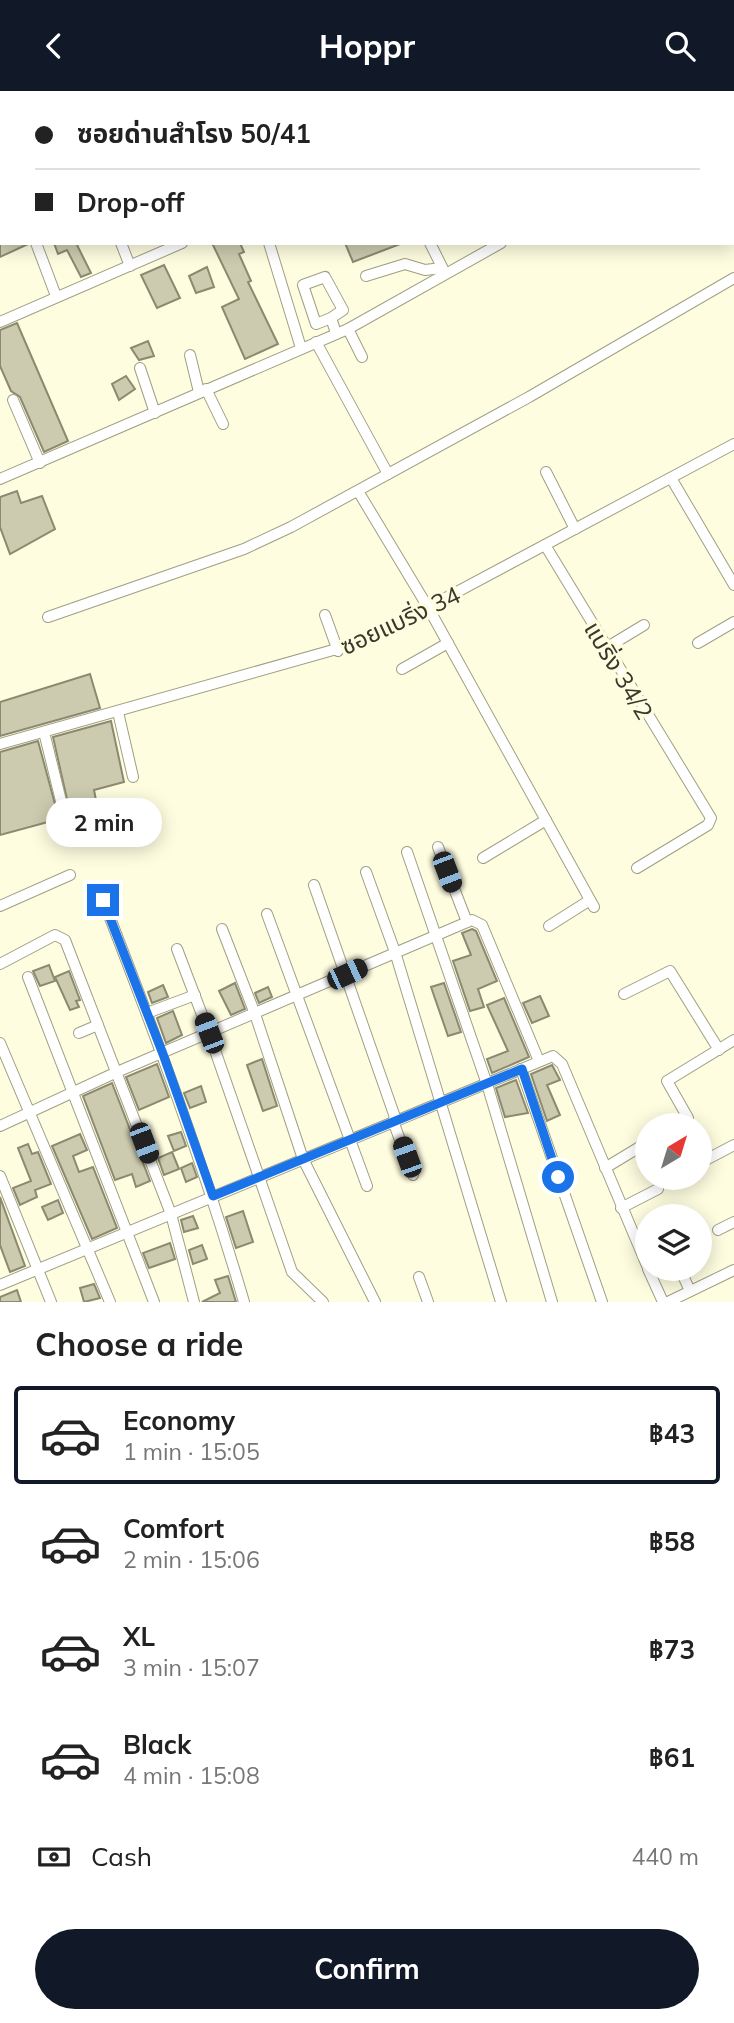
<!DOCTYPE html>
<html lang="en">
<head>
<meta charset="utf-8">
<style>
  body { margin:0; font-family:Mulish,"Noto Sans Thai",sans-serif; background:#f2f2f2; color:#222; height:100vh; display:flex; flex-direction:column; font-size:26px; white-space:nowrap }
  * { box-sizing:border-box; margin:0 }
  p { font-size:23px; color:#767676 }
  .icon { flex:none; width:38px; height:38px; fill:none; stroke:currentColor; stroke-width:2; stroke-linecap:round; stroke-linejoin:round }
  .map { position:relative; height:1211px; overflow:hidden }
  .panel { display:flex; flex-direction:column; background:#fff; flex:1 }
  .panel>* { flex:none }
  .hud { position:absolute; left:0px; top:0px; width:735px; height:154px; box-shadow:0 4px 18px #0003; display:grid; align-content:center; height:154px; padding:0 35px; background:#fff }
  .needle { width:46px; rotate:38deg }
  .controls { position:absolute; left:635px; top:1022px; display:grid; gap:14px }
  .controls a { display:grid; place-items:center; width:77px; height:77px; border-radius:50%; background:#fff; box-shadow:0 4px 18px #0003; font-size:35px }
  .end { position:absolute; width:32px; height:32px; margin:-16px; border:9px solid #1a73e8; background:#fff; box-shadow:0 0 0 4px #fff }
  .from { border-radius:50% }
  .bubble { position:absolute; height:49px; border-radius:24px; background:#fff; box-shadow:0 4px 18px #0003; font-size:23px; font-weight:700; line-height:49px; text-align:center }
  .car { position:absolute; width:21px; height:42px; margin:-21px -10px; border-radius:9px; box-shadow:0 0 5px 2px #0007; background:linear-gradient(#222 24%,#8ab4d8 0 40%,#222 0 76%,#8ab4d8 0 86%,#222 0) }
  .hud b { display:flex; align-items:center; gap:24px; height:66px; font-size:26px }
  .hud b+b { border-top:2px solid #e0e0e0 }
  .hud i { width:18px; height:18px; background:#222 }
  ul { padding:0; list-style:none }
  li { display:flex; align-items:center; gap:21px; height:98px; margin:0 14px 10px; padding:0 21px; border:4px solid transparent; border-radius:7px }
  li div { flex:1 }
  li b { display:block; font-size:26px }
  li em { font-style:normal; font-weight:700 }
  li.active { border-color:#111827 }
  li>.icon { width:63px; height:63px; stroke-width:1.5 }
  h2 { padding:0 35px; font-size:32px; line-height:84px }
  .pay { display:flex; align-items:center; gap:18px; height:77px; padding:0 35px; font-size:26px }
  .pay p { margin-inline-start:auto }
  .cta { display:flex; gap:14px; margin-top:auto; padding:14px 35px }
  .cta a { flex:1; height:80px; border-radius:42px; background:#111827; color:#fff; font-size:28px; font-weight:700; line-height:80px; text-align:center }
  header { display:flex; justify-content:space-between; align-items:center; height:91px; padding:0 35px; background:#111827; color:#fff; font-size:32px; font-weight:700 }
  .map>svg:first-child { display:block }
  .building { fill:#cccbaf; stroke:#8b8a70; stroke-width:2 }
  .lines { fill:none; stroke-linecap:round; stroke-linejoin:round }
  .minor-casing { stroke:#a09f84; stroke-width:12 }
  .minor { stroke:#fff; stroke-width:10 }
  .route { stroke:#1a73e8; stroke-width:9 }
  .labels { text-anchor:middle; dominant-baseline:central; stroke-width:7; stroke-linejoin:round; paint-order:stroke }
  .street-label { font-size:24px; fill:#39382d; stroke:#fefde0 }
</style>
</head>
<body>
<header><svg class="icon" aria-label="back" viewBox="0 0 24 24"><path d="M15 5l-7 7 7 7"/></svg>Hoppr<svg class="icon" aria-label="search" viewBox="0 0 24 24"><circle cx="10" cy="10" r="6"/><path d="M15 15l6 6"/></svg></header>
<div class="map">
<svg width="734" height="1211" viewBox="0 0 734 1211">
  <rect width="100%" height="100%" fill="#fefde0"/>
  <g class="building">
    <polygon points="0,152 28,152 28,153 0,166"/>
    <polygon points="54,152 82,152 77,154 91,182 81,186 67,159 58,163"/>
    <polygon points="212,152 240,152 244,161 239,163 251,190 248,191 278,253 245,268 222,216 239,208"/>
    <polygon points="345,152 400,152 400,153 353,171"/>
    <polygon points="164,174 180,207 157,217 141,184"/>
    <polygon points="207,176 214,196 196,202 189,185"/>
    <polygon points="17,232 68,350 44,361 20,306 11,300 0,275 0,239"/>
    <polygon points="148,250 154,265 139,269 131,257"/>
    <polygon points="126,285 135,298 119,309 112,293"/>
    <polygon points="17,400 21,412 42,405 55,438 10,463 0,436 0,406"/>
    <polygon points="90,583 100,617 0,645 0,611"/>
    <polygon points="111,630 124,691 94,699 96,709 69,717 53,646"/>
    <polygon points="38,650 59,728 0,744 0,661"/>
    <polygon points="472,838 476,840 497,890 478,898 484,916 470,920 453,870 471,864 462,842"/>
    <polygon points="49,874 55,890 40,895 33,880"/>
    <polygon points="69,880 80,909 76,910 79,916 70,919 55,886"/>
    <polygon points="235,892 245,918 231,924 219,900"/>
    <polygon points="444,892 461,941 448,945 431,896"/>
    <polygon points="163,894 168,906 152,912 148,901"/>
    <polygon points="268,896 272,906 259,912 255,902"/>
    <polygon points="540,905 549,925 532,932 523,912"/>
    <polygon points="504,907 529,966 492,982 487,968 508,960 487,914"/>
    <polygon points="173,920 182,944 166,952 157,927"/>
    <polygon points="262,968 277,1015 263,1020 247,974"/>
    <polygon points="157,973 169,1006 139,1019 126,986"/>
    <polygon points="552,974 560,989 547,994 560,1024 547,1030 531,983"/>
    <polygon points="516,989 528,1022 505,1026 496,997"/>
    <polygon points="112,992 150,1090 136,1096 132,1083 115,1089 83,1005"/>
    <polygon points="201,995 206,1011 190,1017 184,1002"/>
    <polygon points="181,1041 186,1055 174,1060 168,1045"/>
    <polygon points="80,1043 87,1059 73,1065 79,1081 93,1076 117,1137 92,1148 52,1055"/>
    <polygon points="28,1053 32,1063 38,1061 51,1093 35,1099 37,1106 20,1114 13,1097 31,1090 18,1057"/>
    <polygon points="172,1061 179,1078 164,1084 158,1067"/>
    <polygon points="192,1072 197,1086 186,1091 181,1077"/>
    <polygon points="0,1106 25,1175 10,1181 0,1154"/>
    <polygon points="58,1109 63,1122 48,1129 42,1116"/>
    <polygon points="243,1120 253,1151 236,1157 226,1126"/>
    <polygon points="193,1125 198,1137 184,1141 181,1129"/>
    <polygon points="170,1152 175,1168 149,1177 143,1162"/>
    <polygon points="202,1154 207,1168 193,1173 189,1159"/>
    <polygon points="228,1185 236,1211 202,1211 220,1202 215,1189"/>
    <polygon points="94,1193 100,1207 84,1211 80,1197"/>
    <polygon points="17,1199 21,1211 0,1211 0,1206"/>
  </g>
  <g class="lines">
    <g class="minor-casing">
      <g id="minor">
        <polyline points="19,0 19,2"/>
        <polyline points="70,0 70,2"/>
        <polyline points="733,16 734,16"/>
        <polyline points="36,152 56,205"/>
        <polyline points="121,152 130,175"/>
        <polyline points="269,152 301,257"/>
        <polyline points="430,152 445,182"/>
        <polyline points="366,185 405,173 425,179 442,177"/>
        <polyline points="331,227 343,219 325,186 303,194 316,233 331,227 336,242"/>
        <polyline points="0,231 182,152"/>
        <polyline points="348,238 362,266"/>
        <polyline points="316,251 388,383"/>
        <polyline points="190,264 199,301"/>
        <polyline points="140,277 155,322"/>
        <polyline points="206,298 223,333"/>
        <polyline points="13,309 40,372"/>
        <polyline points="546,381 575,438"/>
        <polyline points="671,387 734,494"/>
        <polyline points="0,388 348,238 501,152"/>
        <polyline points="358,400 429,518 594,816"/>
        <polyline points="545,454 711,727 708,734 637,777"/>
        <polyline points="325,524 338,560"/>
        <polyline points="48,526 244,458 291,436 529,306 734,187"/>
        <polyline points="698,552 734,531"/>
        <polyline points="606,557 644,534"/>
        <polyline points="402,578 448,552"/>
        <polyline points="118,621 133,686"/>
        <polyline points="44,641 62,714"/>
        <polyline points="0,653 365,550 734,353"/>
        <polyline points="438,756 467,831"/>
        <polyline points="407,761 487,993 552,1211"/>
        <polyline points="483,767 546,729"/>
        <polyline points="366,781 395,861 501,1211"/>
        <polyline points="314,794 396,1029"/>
        <path d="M103,809c52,133 101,265 141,402"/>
        <polyline points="0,815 70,784"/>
        <polyline points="267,823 367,1095"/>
        <polyline points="549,835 590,809"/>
        <polyline points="222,838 255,923 303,1068 375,1211"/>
        <polyline points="177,858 209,942 292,1181 323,1211"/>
        <polyline points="0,873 55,844 65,849 171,1123 194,1211"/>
        <polyline points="28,886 154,1211"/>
        <polyline points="624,903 670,880 719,959"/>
        <polyline points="147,922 195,904"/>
        <polyline points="79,942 98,934"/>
        <polyline points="0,952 110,1211"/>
        <polyline points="521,978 602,1211"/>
        <polyline points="393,1030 413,1084"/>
        <polyline points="676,1034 688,1027 667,990 734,949"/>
        <polyline points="0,1035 117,981 472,829 482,834 539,970"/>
        <polyline points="700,1072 734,1054"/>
        <polyline points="605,1077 648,1051"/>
        <polyline points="0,1085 51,1211"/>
        <polyline points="621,1117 658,1098"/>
        <polyline points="718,1139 734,1131"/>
        <polyline points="648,1178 663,1211"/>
        <polyline points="680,1178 690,1200"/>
        <polyline points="419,1186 428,1211"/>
        <polyline points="0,1194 553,965 562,973 648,1177"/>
        <polyline points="668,1211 734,1179"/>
      </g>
    </g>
    <use href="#minor" class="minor"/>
  </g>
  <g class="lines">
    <polyline class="route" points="103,809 163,963 213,1105 522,978 558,1086"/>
  </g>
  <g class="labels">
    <g class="street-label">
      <text transform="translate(400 529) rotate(-25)">ซอยแบริ่ง 34</text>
      <text transform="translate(619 579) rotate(59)">แบริ่ง 34/2</text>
    </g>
  </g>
</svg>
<div class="controls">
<a><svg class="needle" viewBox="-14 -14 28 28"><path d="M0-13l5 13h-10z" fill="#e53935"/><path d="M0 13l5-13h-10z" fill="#767676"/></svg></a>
<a><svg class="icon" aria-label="layers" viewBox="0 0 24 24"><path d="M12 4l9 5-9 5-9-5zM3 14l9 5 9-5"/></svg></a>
</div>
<i class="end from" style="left:558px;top:1086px"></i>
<i class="end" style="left:103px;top:809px"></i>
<div class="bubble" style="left:46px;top:707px;width:116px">2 min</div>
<i class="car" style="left:447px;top:781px;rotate:159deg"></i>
<i class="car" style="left:347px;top:883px;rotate:65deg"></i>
<i class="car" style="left:209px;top:942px;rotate:339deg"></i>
<i class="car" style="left:144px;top:1052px;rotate:159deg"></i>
<i class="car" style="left:407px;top:1066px;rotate:340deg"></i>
<div class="hud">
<b><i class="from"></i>ซอยด่านสำโรง 50/41</b>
<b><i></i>Drop-off</b>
</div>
</div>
<section class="panel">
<h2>Choose a ride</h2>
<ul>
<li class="active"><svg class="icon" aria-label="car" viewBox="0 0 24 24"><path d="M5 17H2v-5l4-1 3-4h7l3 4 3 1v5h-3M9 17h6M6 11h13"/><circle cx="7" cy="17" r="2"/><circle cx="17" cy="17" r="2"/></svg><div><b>Economy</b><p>1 min · 15:05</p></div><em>฿43</em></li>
<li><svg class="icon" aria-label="car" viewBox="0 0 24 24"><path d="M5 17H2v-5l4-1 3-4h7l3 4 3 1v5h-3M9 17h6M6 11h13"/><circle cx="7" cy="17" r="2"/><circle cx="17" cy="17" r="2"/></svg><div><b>Comfort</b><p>2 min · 15:06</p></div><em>฿58</em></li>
<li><svg class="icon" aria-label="car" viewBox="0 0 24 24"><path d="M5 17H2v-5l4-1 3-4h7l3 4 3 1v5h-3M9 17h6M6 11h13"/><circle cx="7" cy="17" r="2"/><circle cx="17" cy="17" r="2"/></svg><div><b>XL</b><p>3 min · 15:07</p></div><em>฿73</em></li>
<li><svg class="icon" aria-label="car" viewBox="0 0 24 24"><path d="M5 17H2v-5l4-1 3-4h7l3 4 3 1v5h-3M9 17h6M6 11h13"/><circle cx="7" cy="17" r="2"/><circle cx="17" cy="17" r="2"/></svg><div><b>Black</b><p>4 min · 15:08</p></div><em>฿61</em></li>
</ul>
<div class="pay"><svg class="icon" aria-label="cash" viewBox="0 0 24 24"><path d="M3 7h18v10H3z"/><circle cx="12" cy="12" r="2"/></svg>Cash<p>440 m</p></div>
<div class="cta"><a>Confirm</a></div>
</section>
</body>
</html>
